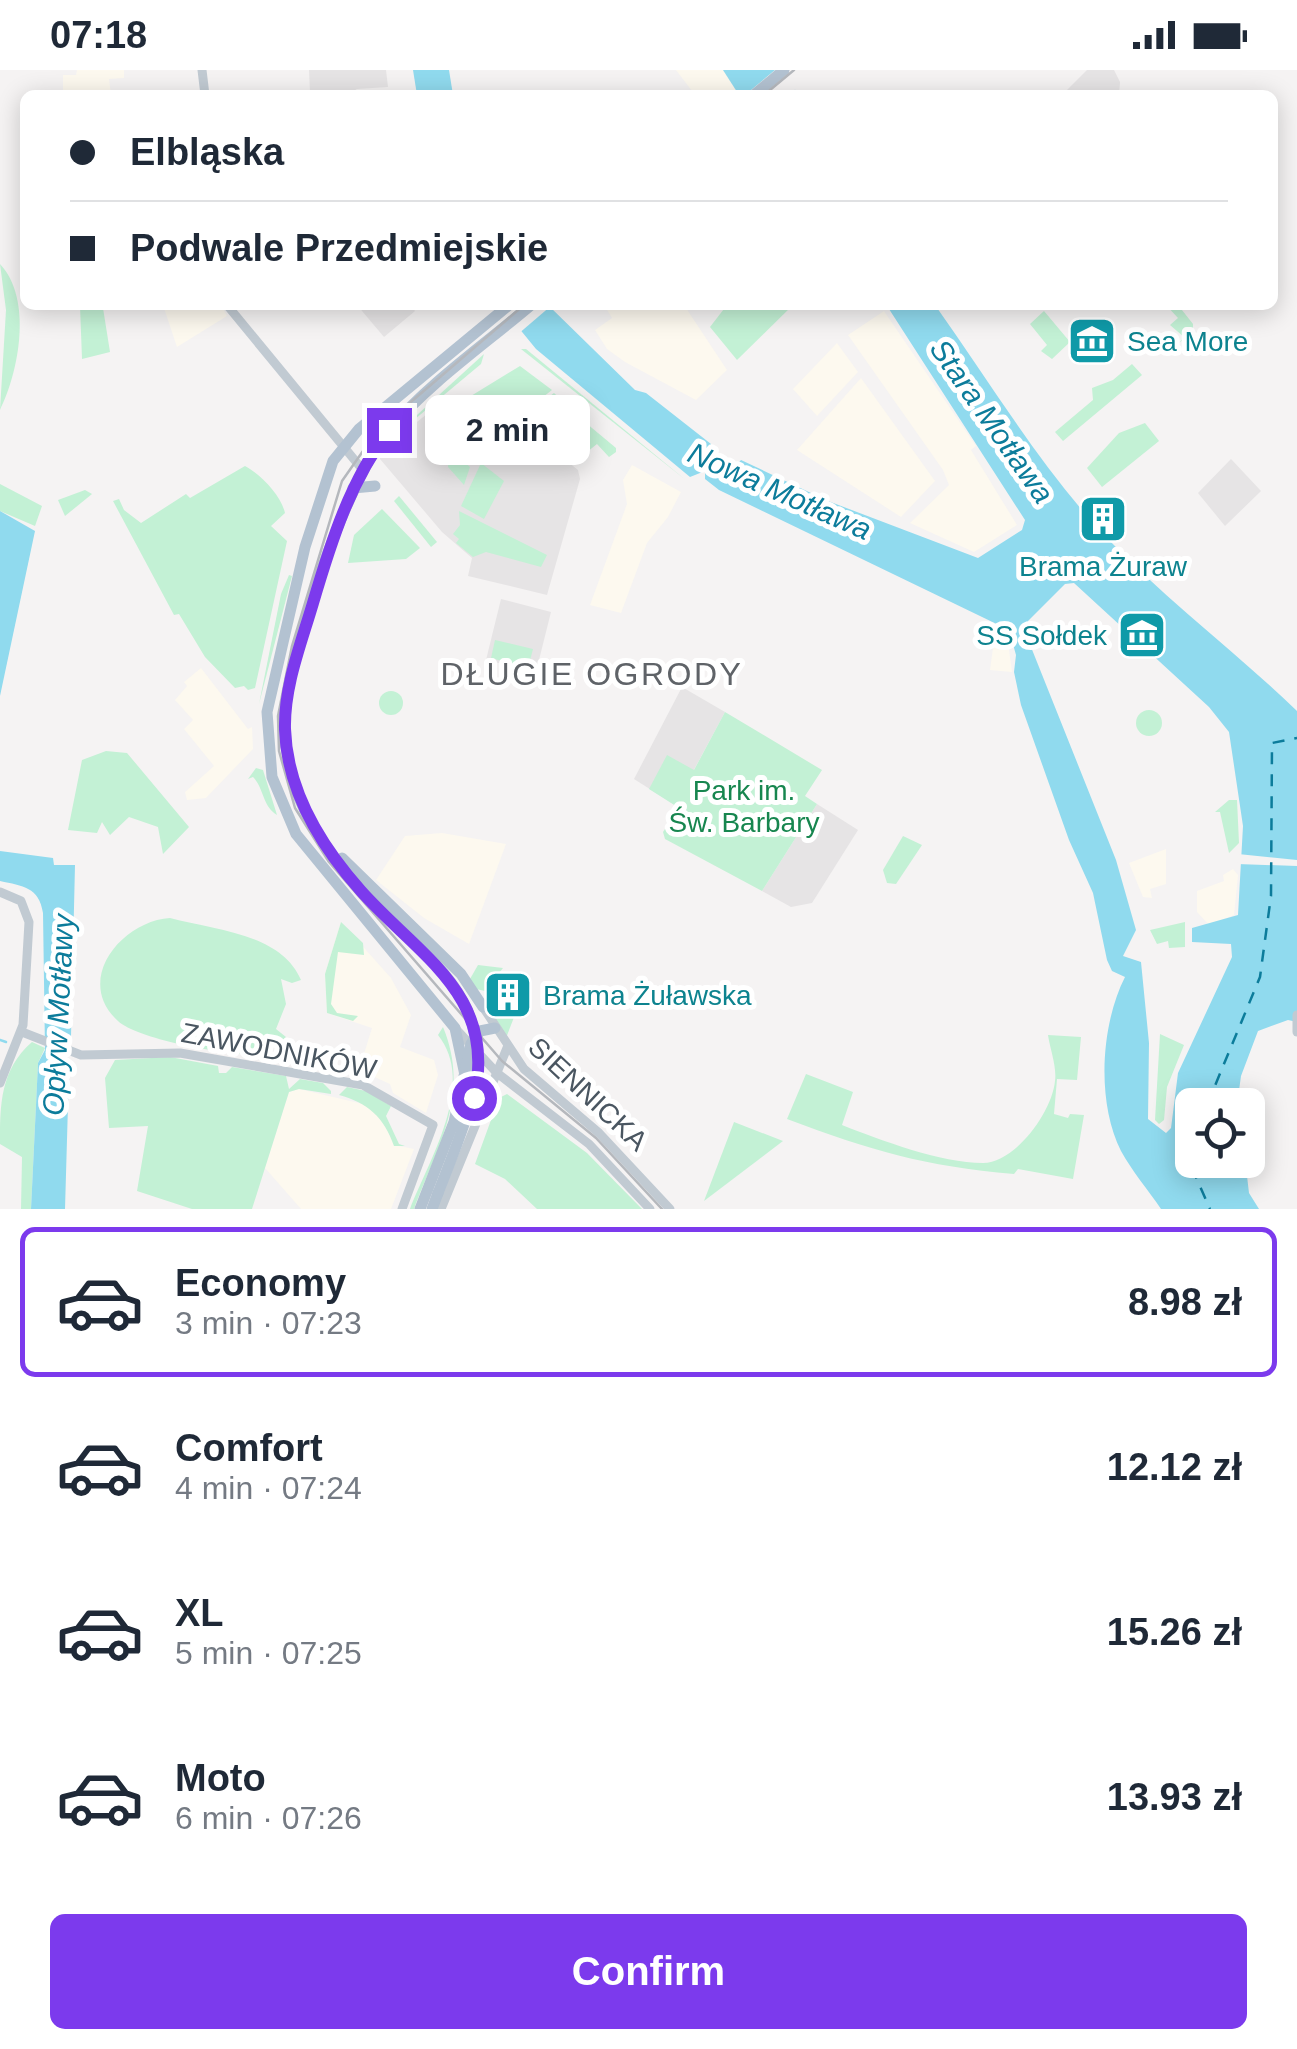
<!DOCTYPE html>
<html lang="en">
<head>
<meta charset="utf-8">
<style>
  body { margin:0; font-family:Helvetica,sans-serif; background:#f6f6f7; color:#1f2937; height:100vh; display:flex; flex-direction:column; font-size:38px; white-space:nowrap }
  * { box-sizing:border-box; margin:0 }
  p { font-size:32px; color:#747a83 }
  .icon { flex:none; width:55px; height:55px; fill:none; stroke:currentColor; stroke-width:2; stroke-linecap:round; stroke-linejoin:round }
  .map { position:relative; height:1139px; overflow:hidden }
  .details { display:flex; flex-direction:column; background:#fff; flex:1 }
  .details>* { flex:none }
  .guide { position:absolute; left:20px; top:20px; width:1258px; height:220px; border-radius:15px; box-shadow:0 5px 25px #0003; display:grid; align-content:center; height:220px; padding:0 50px; background:#fff }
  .fabs { position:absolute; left:1175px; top:1018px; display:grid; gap:20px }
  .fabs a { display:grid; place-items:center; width:90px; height:90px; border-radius:15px; background:#fff; box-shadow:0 5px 25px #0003; font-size:50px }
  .end { position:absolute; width:45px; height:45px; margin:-22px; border:12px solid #7c3aed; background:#fff; box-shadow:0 0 0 5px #fff }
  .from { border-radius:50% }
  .bubble { position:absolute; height:70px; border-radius:15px; background:#fff; box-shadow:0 5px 25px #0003; font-size:32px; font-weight:700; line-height:70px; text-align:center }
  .guide b { display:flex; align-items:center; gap:35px; height:95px; font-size:38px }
  .guide b+b { border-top:2px solid #e0e1e3 }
  .guide i { width:25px; height:25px; background:#1f2937 }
  ul { padding:18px 0 0; list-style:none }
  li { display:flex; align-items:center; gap:30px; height:150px; margin:0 20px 15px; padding:0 30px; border:5px solid transparent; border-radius:15px }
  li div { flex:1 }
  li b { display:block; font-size:38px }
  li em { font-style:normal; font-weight:700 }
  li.active { border-color:#7c3aed }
  li>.icon { width:90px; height:90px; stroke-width:1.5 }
  .primary-button { display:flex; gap:20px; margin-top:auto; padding:20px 50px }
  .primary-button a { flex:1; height:115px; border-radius:15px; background:#7c3aed; color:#fff; font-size:40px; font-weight:700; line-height:115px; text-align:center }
  .status { display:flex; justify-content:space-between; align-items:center; height:70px; padding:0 50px; background:#fff; direction:ltr }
  .status svg { height:28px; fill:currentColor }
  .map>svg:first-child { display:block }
  .commercial { fill:#fdf9ef }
  .education { fill:#e6e4e5 }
  .green { fill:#c3f1d5 }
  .water { fill:#90daee; fill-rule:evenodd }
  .pier { fill:#f5f3f3 }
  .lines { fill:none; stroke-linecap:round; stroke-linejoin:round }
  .stream { stroke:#90daee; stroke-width:2.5 }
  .ferry { stroke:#0c7c9b; stroke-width:2.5; stroke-dasharray:12 10; stroke-linecap:butt }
  .tertiary { stroke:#c1cad2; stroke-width:9 }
  .primary { stroke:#b3c2d1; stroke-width:11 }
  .tram { stroke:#b5b8bd; stroke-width:2.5 }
  .primary-bridge { stroke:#b3c2d1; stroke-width:11 }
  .route { stroke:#7c3aed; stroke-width:12 }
  .labels { text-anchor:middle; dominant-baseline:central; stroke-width:10; stroke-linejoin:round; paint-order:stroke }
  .culture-label { font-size:28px; fill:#0d838f; stroke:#fff; text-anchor:start }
  .park-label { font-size:28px; fill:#17864f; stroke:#fff }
  .street-label { font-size:28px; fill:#4a5661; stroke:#fff }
  .water-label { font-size:30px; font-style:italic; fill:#0c7c9b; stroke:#fff }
  .quarter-label { font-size:32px; letter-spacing:2.5px; fill:#5f6368; stroke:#fff }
</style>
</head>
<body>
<div class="status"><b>07:18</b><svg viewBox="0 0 49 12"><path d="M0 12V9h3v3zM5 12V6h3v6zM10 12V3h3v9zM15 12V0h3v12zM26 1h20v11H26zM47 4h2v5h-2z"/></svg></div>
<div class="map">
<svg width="1297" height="1139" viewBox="0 0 1297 1139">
  <rect width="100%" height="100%" fill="#f5f3f3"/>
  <g class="commercial">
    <polygon points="77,0 124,0 124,8 109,9 111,25 63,25 63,5 76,5"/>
    <polygon points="676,0 723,0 737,22 695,25"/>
    <polygon points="163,235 221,235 227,246 177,277"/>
    <polygon points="604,235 684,235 727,300 696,330 625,292 607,279 595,260 612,248"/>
    <polygon points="884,241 976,376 971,380 1017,455 974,482 910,453 949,415 943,400 848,265"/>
    <polygon points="837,273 858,302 817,346 793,319"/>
    <polygon points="861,308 935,411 901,447 797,380"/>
    <polygon points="632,395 681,422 668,447 647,473 621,543 590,535 627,434 623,410"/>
    <polygon points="1008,573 1012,602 990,600 993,578"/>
    <polygon points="201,598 248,659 252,657 253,679 206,728 187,730 185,722 214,696 184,659 193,650 175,630 187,616 184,612"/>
    <polygon points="442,763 506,774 469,874 424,848 376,810 405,766"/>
    <polygon points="1166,779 1166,814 1150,819 1152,828 1143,827 1129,793"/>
    <polygon points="1233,799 1238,805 1234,845 1209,855 1197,842 1197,821 1224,811 1223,805"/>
    <polygon points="341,852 391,908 411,945 400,977 434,990 438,1005 426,1043 393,1023 390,1014 359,1000 372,958 327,943 325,904"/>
    <polygon points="299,1019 367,1035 384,1053 394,1075 414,1079 391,1139 301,1139 265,1098 289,1022"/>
  </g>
  <g class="education">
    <polygon points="309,0 386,0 388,17 357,19 346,25 332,20 310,22"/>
    <polygon points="1087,0 1114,0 1120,12 1119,25 1062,25"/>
    <polygon points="357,235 410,235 415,241 384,267"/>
    <polygon points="449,326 493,379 518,352 578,400 580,409 547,525 468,506 472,488 442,462 380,389 380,382"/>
    <polygon points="1231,389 1261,421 1225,456 1198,423"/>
    <polygon points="501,529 551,542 536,602 486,590"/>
    <polygon points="682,617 725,642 675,735 634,709"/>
    <polygon points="817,734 858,760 812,833 791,837 762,821"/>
  </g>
  <g class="green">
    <path d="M0,194c33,35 19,108 0,146l6,-100z"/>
    <polygon points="107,235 103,238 110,282 82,289 80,236"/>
    <polygon points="727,235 793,235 737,290 710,257"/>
    <polygon points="1166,235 1178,235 1193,254 1193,262 1179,273 1184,267 1170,255 1178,248"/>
    <polygon points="1044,241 1070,272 1052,289 1041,281 1047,275 1030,254"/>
    <polygon points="521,279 526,279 687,411"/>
    <polygon points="484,284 481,294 384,375"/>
    <polygon points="1132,294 1142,305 1063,371 1055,362 1093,330 1092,318 1113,310"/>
    <polygon points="520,296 552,320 511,352 516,345 505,334 485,351 494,364 466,329"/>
    <polygon points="554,323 576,344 568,350 555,336 531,357 522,347"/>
    <polygon points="580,348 616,378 616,382 609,387 597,374 577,390 564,362"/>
    <polygon points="1145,353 1159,371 1102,417 1087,398 1119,363"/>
    <polygon points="457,379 455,384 470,397 464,415 448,397 449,384"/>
    <polygon points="481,393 504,411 484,449 461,436"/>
    <path d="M245,396c15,8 36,29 40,47l-14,13 16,15 -32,147 -7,2 -4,-4 -9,2 -30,-31 -26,-43 -5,1 -61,-114 6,-2 5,11 17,13 45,-29 4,4z"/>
    <polygon points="0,414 42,436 35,456 0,441"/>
    <polygon points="85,420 92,424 65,446 58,430"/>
    <polygon points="399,426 437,472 431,477 394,431"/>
    <polygon points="382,439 420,478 406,489 348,493 354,465"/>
    <polygon points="459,441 547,485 541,497 486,482 473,487 456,473 459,469 453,464 460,455"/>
    <polygon points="289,505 292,506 259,634 281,524"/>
    <polygon points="495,570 533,579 528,598 491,588"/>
    <circle cx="391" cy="633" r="12"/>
    <circle cx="1149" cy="653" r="13"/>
    <polygon points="725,642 822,700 805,726 817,734 762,821 665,769 663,762 679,738 649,719 667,685 694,700"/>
    <polygon points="106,681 127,683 189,757 163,784 158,757 129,747 110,765 102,752 97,763 68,760 82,690"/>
    <path d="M256,698l7,2 14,45c-15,-9 -13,-27 -24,-38l-5,2z"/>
    <polygon points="1229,730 1237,730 1239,773 1229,783 1220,742 1215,742"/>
    <polygon points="903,766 922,775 896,814 887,813 883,800"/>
    <path d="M170,848c44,12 111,15 131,62l-9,3 -11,-4 5,25 -10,25 10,8c-9,9 -20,16 -34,17 -27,1 -115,-15 -134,-33 -45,-41 4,-100 52,-103z"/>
    <polygon points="341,852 363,873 364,885 338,882 331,934 337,943 358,946 353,951 327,943 325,904"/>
    <polygon points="1185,852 1185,877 1169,878 1168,871 1157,874 1150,860"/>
    <polygon points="478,895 503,898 485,921 476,919 470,909"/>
    <polygon points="504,912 523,924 506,968 488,938"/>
    <path d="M443,957c28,68 -5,118 -29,182h-4c19,-49 67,-125 28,-174z"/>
    <polygon points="1160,964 1184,975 1167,1017 1164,1050 1159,1054 1155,1050"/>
    <path d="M1048,965l33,2 -4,43 -20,-1 -3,35 14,4 2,-4 14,1 -11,64 -55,-10 -4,5c-90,-8 -142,-23 -227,-55l19,-45 47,18 -11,33c38,15 99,38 141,38 33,-1 69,-51 72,-82 2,-14 -5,-32 -7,-46z"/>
    <path d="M32,972l13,6 -7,15 -7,146h-10l1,-52 -22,-13c0,-39 0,-74 32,-102z"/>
    <polygon points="170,987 218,996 219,1003 226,1003 232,997 286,1006 289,1019 300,1009 323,1013 331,1021 331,1024 299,1019 289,1022 252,1139 192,1139 137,1121 148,1056 109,1058 105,1008 115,990"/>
    <path d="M347,1017l19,4 25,15 -5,10 13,28 6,2h-11c-10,-29 -26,-43 -55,-51z"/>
    <polygon points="507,1024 587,1083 642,1139 537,1139 505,1109 475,1094 499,1028"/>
    <polygon points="734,1052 783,1071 704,1131"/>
  </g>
  <g class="water">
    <polygon points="413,0 449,0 453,25 417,25"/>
    <polygon points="723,0 781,0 799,25 739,25"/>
    <path d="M500,235h48l87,85 11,3 65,51v13l19,15 11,-12 87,41 150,57 44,-28 3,-10 -136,-211 -7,-4h53c55,77 106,163 171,232 60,63 129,114 191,174v311l-9,-2 -30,11 -17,45 -4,29h-45v55h47l1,8 12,-2 3,6 -8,4 2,17 10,16h-98c-13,-19 -29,-38 -40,-58 -25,-50 -20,-127 4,-174l-13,-6 -5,-11 -14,-67 -24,-53 -48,-135 -7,-33 2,-17 -7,-25 -290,-140 -14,-11v-8l-15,6 -154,-128zM1074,513l135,124 20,25 14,94 -5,89 -46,13v14l39,2 1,13 -54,116 -7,55 -5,5 -18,-14 1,-76 -8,-81 -18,-6 13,-26 -20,-70 -87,-218 -1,-21 37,-37z"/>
    <polygon points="0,441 35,461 0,626"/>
    <path d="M0,781l53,7 1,7h21l-4,171c-11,10 -10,22 -2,34l-4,139h-34l7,-146 7,-13 -2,-137c-4,-26 -20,-27 -43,-32z"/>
  </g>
  <g class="pier">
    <polygon points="775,0 787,0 798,17 789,25 745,25"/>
    <polygon points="495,235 552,235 517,265"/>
    <polygon points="1238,784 1297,790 1297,796 1237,794"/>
  </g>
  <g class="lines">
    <polyline class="stream" points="0,970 6,972"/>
    <g class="ferry">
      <polyline points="1207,1035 1260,907 1271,826 1272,673 1297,668"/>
      <polyline points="1192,1077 1188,1089 1210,1139"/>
    </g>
    <g class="tertiary">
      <polyline points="202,0 205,25"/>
      <polyline points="227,235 362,399"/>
      <polyline points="0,822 21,831 29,852 23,955 0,1013"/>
      <polyline points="483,937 524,999 599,1063 670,1139"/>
      <polyline points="1297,945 1297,962"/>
      <polyline points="455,958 497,1003 589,1074 650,1139"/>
      <polyline points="22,962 81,985 180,983 363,1015 433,1055 402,1139"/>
      <polyline points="441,1139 507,978"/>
    </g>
    <g class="primary">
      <polyline points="754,25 784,0"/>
      <polyline points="353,418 375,416"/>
      <polyline points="342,788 461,904 483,937"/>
      <path d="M425,884c-45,-44 -94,-88 -121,-145 -14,-29 -21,-64 -19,-96 5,-67 62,-232 104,-283 40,-47 95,-85 142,-125"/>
      <polyline points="465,1005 455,958 296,764 272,707 267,642 305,477 333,391 359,359 509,235"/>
      <polyline points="420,1139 454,1052 471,974 480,961 495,958"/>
      <polyline points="432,1139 438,1123"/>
    </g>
    <g class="tram">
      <polyline points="764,25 794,0"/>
      <polyline points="524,235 377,361 342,411 292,576 278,646 279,681 295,738 329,792 502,991 596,1068 662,1139"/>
    </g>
    <path class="primary-bridge" d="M425,884c85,78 48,148 13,239"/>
  </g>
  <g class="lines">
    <path class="route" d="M389,360c-39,51 -58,112 -76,173 -12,41 -29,83 -28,126 2,62 35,116 76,162 58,65 137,104 113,207"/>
  </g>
  <defs>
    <g id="museum-square" transform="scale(2.5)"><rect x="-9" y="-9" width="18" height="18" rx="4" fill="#0f9aa8" stroke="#fff"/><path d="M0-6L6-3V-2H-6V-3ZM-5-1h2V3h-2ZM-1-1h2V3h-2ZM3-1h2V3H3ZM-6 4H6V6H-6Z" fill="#fff"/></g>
    <g id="building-square" transform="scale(2.5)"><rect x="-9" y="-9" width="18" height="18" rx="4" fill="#0f9aa8" stroke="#fff"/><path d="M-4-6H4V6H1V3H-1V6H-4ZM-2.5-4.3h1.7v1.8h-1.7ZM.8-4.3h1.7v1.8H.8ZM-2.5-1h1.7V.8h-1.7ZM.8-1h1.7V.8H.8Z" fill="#fff"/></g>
  </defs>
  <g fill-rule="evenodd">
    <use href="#museum-square" x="1092" y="271"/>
    <use href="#building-square" x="1103" y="449"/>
    <use href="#museum-square" x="1142" y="565"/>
    <use href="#building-square" x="508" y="925"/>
  </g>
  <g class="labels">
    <g class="culture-label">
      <text x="1127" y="271">Sea More</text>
      <text x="1103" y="496" text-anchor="middle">Brama Żuraw</text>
      <text x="1107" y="565" text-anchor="end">SS Sołdek</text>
      <text x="543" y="925">Brama Żuławska</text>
    </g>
    <g class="park-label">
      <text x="744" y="720">Park im.<tspan x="744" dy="32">Św. Barbary</tspan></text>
    </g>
    <g class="street-label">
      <text transform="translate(279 981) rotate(11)">ZAWODNIKÓW</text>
      <text transform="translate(588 1024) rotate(43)">SIENNICKA</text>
    </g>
    <g class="water-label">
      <text transform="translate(992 351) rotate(55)">Stara Motława</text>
      <text transform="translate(780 421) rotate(24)">Nowa Motława</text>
      <text transform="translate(58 945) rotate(-87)">Opływ Motławy</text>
    </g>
    <g class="quarter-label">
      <text x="592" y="604">DŁUGIE OGRODY</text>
    </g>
  </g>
</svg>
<div class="fabs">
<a><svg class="icon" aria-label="locate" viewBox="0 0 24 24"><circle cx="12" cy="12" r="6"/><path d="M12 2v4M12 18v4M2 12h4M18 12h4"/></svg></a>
</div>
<i class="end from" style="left:474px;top:1028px"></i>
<i class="end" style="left:389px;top:360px"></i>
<div class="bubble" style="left:425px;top:325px;width:165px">2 min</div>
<div class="guide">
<b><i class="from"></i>Elbląska</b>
<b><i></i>Podwale Przedmiejskie</b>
</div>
</div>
<section class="details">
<ul>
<li class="active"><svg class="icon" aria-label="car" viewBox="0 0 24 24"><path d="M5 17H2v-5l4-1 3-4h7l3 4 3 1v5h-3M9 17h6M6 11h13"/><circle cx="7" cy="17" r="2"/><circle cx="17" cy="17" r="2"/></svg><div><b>Economy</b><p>3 min · 07:23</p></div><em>8.98 zł</em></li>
<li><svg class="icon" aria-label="car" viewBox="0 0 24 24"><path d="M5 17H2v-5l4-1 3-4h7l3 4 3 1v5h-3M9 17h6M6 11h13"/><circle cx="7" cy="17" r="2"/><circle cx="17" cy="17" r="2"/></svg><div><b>Comfort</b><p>4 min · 07:24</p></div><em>12.12 zł</em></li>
<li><svg class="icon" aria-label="car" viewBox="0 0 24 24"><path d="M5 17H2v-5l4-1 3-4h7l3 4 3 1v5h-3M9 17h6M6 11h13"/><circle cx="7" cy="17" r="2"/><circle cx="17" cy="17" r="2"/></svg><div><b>XL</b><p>5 min · 07:25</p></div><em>15.26 zł</em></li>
<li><svg class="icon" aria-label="car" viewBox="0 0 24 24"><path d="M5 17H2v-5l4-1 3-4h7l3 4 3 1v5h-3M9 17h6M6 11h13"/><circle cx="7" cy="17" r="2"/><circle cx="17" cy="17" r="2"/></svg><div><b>Moto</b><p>6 min · 07:26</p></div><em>13.93 zł</em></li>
</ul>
<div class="primary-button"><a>Confirm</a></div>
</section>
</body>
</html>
